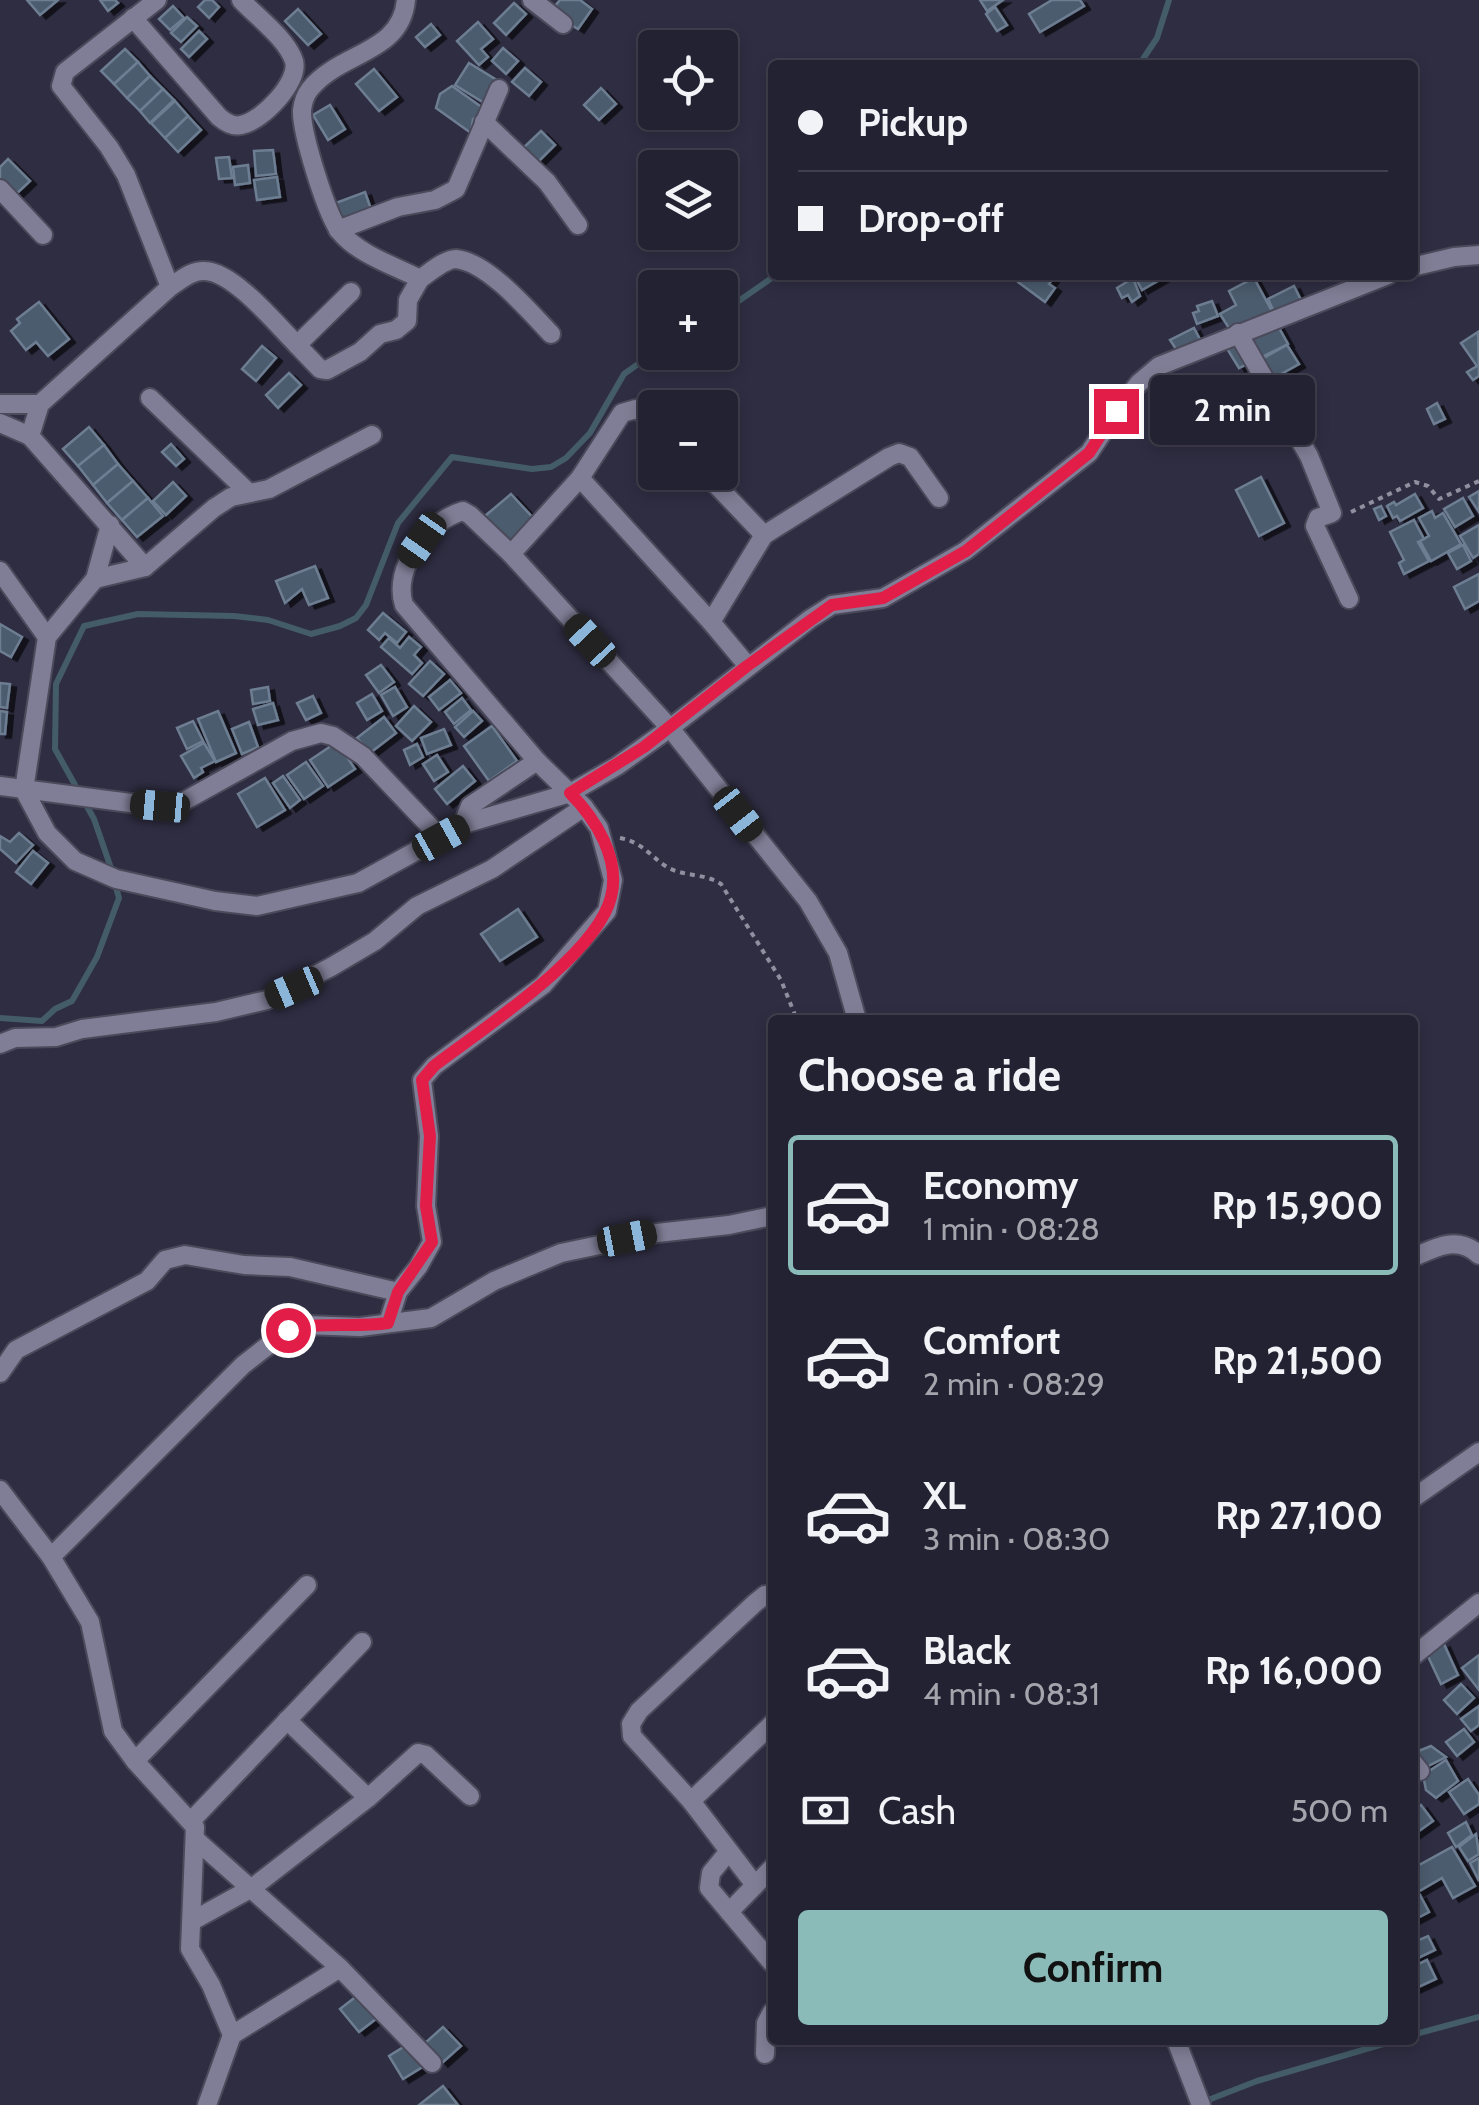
<!DOCTYPE html>
<html lang="en">
<head>
<meta charset="utf-8">
<style>
  body { margin:0; font-family:Cabin,sans-serif; background:#2b2a3a; color:#f1f3f6; height:100vh; display:flex; flex-direction:column; font-size:38px; white-space:nowrap }
  * { box-sizing:border-box; margin:0 }
  p { font-size:32px; color:#a3a4ac }
  .icon { flex:none; width:55px; height:55px; fill:none; stroke:currentColor; stroke-width:2; stroke-linecap:round; stroke-linejoin:round }
  .map { position:relative; flex:1; overflow:hidden }
  .drawer { position:absolute; left:768px; top:1015px; width:650px; height:1030px; display:flex; flex-direction:column; background:#232232; border-radius:10px; box-shadow:0 5px 15px #0003,0 0 0 2px #403f4d }
  .drawer>* { flex:none }
  .hud { position:absolute; left:768px; top:60px; width:650px; height:220px; border-radius:10px; box-shadow:0 5px 15px #0003,0 0 0 2px #403f4d; display:grid; align-content:center; height:220px; padding:0 30px; background:#232232 }
  .fabs { position:absolute; left:638px; top:30px; display:grid; gap:20px }
  .fabs a { display:grid; place-items:center; width:100px; height:100px; border-radius:10px; background:#232232; box-shadow:0 5px 15px #0003,0 0 0 2px #403f4d; font-size:50px }
  .end { position:absolute; width:45px; height:45px; margin:-22px; border:12px solid #e11d48; background:#fff; box-shadow:0 0 0 5px #fff }
  .from { border-radius:50% }
  .bubble { position:absolute; height:70px; border-radius:10px; background:#232232; box-shadow:0 5px 15px #0003,0 0 0 2px #403f4d; font-size:32px; font-weight:700; line-height:70px; text-align:center }
  .car { position:absolute; width:30px; height:60px; margin:-30px -15px; border-radius:12px; box-shadow:0 0 8px 2px #0007; background:linear-gradient(#222 24%,#8ab4d8 0 40%,#222 0 76%,#8ab4d8 0 86%,#222 0) }
  .hud b { display:flex; align-items:center; gap:35px; height:95px; font-size:38px }
  .hud b+b { border-top:2px solid #403f4d }
  .hud i { width:25px; height:25px; background:#f1f3f6 }
  ul { padding:0; list-style:none }
  li { display:flex; align-items:center; gap:30px; height:140px; margin:0 20px 15px; padding:0 10px; border:5px solid transparent; border-radius:10px }
  li div { flex:1 }
  li b { display:block; font-size:38px }
  li em { font-style:normal; font-weight:700 }
  li.current { border-color:#8bbbb9 }
  li>.icon { width:90px; height:90px; stroke-width:1.5 }
  h2 { padding:0 30px; font-size:45px; line-height:120px }
  .pay { display:flex; align-items:center; gap:25px; height:110px; padding:0 30px; font-size:38px }
  .pay p { margin-inline-start:auto }
  .primary-button { display:flex; gap:20px; margin-top:auto; padding:20px 30px }
  .primary-button a { flex:1; height:115px; border-radius:10px; background:#8bbbb9; color:#111; font-size:40px; font-weight:700; line-height:115px; text-align:center }
  .map>svg:first-child { display:block }
  .lines { fill:none; stroke-linecap:round; stroke-linejoin:round }
  .stream { stroke:#435c67; stroke-width:6 }
  .building { fill:#4c5b6e; stroke:#6e7e92; stroke-width:2.5; filter:url(#shadow) }
  .street-casing { stroke:#4b4a5b; stroke-width:22 }
  .path { stroke:#908f9f; stroke-width:4; stroke-dasharray:5 5; stroke-linecap:butt }
  .street { stroke:#807e96; stroke-width:18 }
  .route { stroke:#e11d48; stroke-width:12 }
</style>
</head>
<body>
<div class="map">
<svg width="1479" height="2105" viewBox="0 0 1479 2105">
  <defs>
    <filter id="shadow"><feDropShadow dx="6" dy="3.5" stdDeviation="0" flood-color="#0009"/></filter>
  </defs>
  <rect width="100%" height="100%" fill="#2f2d42"/>
  <g class="lines">
    <g class="stream">
      <polyline points="1139,65 1157,38 1169,0"/>
      <polyline points="720,314 776,275"/>
      <polyline points="112,871 94,819 55,749 56,684 84,626 138,614 234,616 268,620 311,634 340,626 356,618 366,605 398,523 452,457 532,469 551,467 566,458 590,433 624,374 655,352"/>
      <polyline points="0,1018 42,1021 55,1009 72,1001 97,957 119,898 115,884"/>
      <polyline points="1412,2035 1479,2017"/>
      <polyline points="1203,2102 1257,2081 1397,2040"/>
    </g>
  </g>
  <g class="building">
    <polygon points="27,0 58,0 40,15"/>
    <polygon points="100,0 115,0 118,3 108,11"/>
    <polygon points="205,0 212,0 219,7 209,18 198,7"/>
    <polygon points="560,0 580,0 592,9 578,29 550,12"/>
    <polygon points="980,0 1003,0 987,11"/>
    <polygon points="1052,0 1080,0 1084,6 1040,32 1029,14"/>
    <polygon points="514,3 526,14 506,35 494,23"/>
    <polygon points="173,6 184,18 170,30 159,19"/>
    <polygon points="995,7 1007,25 997,31 986,14"/>
    <polygon points="298,9 321,34 308,45 285,21"/>
    <polygon points="187,17 197,26 181,42 171,33"/>
    <polygon points="478,22 493,39 481,49 488,57 479,65 457,41"/>
    <polygon points="431,24 440,35 425,47 416,37"/>
    <polygon points="199,31 207,39 189,57 181,49"/>
    <polygon points="503,48 518,61 506,74 492,61"/>
    <polygon points="125,49 138,62 114,84 101,71"/>
    <polygon points="138,62 150,76 127,98 114,84"/>
    <polygon points="469,63 500,82 486,104 455,85"/>
    <polygon points="525,68 541,82 529,96 512,82"/>
    <polygon points="374,69 397,97 379,111 356,84"/>
    <polygon points="150,76 163,89 140,111 127,98"/>
    <polygon points="452,86 487,111 473,119 471,133 436,108 440,94"/>
    <polygon points="601,88 616,104 599,120 584,105"/>
    <polygon points="163,89 174,100 150,123 140,111"/>
    <polygon points="175,101 188,116 165,138 151,123"/>
    <polygon points="330,105 345,129 328,140 313,115"/>
    <polygon points="188,116 201,130 178,152 165,138"/>
    <polygon points="541,131 555,145 535,165 520,151"/>
    <polygon points="273,150 276,174 256,176 254,151"/>
    <polygon points="229,157 232,178 219,179 216,158"/>
    <polygon points="8,159 30,181 12,198 0,185 0,167"/>
    <polygon points="248,165 250,183 235,185 233,167"/>
    <polygon points="277,177 280,197 257,200 254,180"/>
    <polygon points="365,192 372,212 341,224 333,204"/>
    <polygon points="1017,275 1051,275 1054,277 1049,284 1055,288 1045,302 1018,282"/>
    <polygon points="1134,275 1168,275 1142,290"/>
    <polygon points="1133,278 1140,296 1132,302 1128,295 1122,298 1117,288"/>
    <polygon points="1254,278 1274,315 1232,333 1220,314 1236,305 1229,291"/>
    <polygon points="1294,286 1303,304 1277,318 1268,299"/>
    <polygon points="1212,301 1218,316 1197,324 1193,313 1199,311 1197,306"/>
    <polygon points="39,302 69,339 48,356 36,342 26,350 11,331 20,323 17,319"/>
    <polygon points="1278,326 1288,344 1254,361 1248,337"/>
    <polygon points="1194,328 1204,347 1180,355 1170,340"/>
    <polygon points="1478,332 1479,376 1473,380 1467,372 1477,366 1461,343"/>
    <polygon points="1240,340 1247,364 1239,368 1226,347"/>
    <polygon points="1287,345 1299,364 1272,379 1260,360"/>
    <polygon points="262,346 276,358 256,381 242,369"/>
    <polygon points="289,373 301,385 278,408 266,395"/>
    <polygon points="1437,403 1445,419 1434,424 1427,409"/>
    <polygon points="89,427 104,445 78,466 63,449"/>
    <polygon points="171,444 184,459 176,466 162,452"/>
    <polygon points="104,445 118,464 93,485 78,466"/>
    <polygon points="118,464 133,481 107,503 93,485"/>
    <polygon points="1261,477 1284,523 1259,536 1236,490"/>
    <polygon points="133,481 148,498 122,520 107,503"/>
    <polygon points="173,482 186,496 166,515 153,501"/>
    <polygon points="1479,491 1479,512 1469,497"/>
    <polygon points="511,494 535,520 509,543 485,516"/>
    <polygon points="1415,494 1423,508 1400,521 1397,516 1393,518 1387,506 1394,502 1396,505"/>
    <polygon points="148,498 163,516 137,537 122,520"/>
    <polygon points="1463,498 1473,516 1455,527 1444,509"/>
    <polygon points="1381,506 1386,516 1379,520 1374,509"/>
    <polygon points="1432,511 1435,518 1443,513 1461,544 1431,561 1420,541 1429,536 1419,518"/>
    <polygon points="1414,520 1424,539 1418,542 1429,561 1404,574 1399,563 1404,560 1390,532"/>
    <polygon points="1479,525 1479,554 1473,558 1460,536"/>
    <polygon points="1463,545 1471,561 1457,569 1448,553"/>
    <polygon points="315,566 328,598 309,605 302,589 285,603 276,581"/>
    <polygon points="1479,574 1479,601 1465,609 1454,587"/>
    <polygon points="383,613 406,632 397,643 385,633 379,640 368,630"/>
    <polygon points="0,624 22,637 11,657 0,651"/>
    <polygon points="409,637 421,647 414,655 422,663 412,674 381,647 389,638 400,648"/>
    <polygon points="430,661 444,674 423,696 409,684"/>
    <polygon points="381,665 394,682 379,693 366,675"/>
    <polygon points="450,680 461,693 439,710 429,697"/>
    <polygon points="0,683 10,684 7,708 0,707"/>
    <polygon points="268,687 270,701 253,704 251,690"/>
    <polygon points="395,687 407,707 393,716 381,695"/>
    <polygon points="372,694 382,711 367,720 357,703"/>
    <polygon points="313,696 321,713 306,720 297,703"/>
    <polygon points="462,698 471,710 454,724 445,712"/>
    <polygon points="273,703 278,720 258,725 253,709"/>
    <polygon points="414,706 431,722 412,741 396,726"/>
    <polygon points="0,711 7,712 5,734 0,734"/>
    <polygon points="218,711 236,753 216,762 198,719"/>
    <polygon points="473,711 482,721 464,737 455,727"/>
    <polygon points="384,717 396,733 370,753 357,738"/>
    <polygon points="193,721 203,741 187,749 177,728"/>
    <polygon points="249,722 258,747 242,754 232,729"/>
    <polygon points="492,726 517,761 489,781 464,746"/>
    <polygon points="444,729 451,745 427,754 421,738"/>
    <polygon points="337,742 355,769 328,787 310,760"/>
    <polygon points="204,743 215,761 201,768 203,772 194,778 181,756"/>
    <polygon points="417,744 423,757 410,765 404,750"/>
    <polygon points="437,755 448,772 434,781 423,764"/>
    <polygon points="306,762 323,786 304,799 287,775"/>
    <polygon points="463,766 475,781 447,804 435,789"/>
    <polygon points="283,776 300,800 290,808 273,783"/>
    <polygon points="265,778 285,810 257,827 238,794"/>
    <polygon points="19,833 33,845 16,863 0,849 0,836 10,842"/>
    <polygon points="33,851 48,863 31,884 16,872"/>
    <polygon points="518,909 537,937 500,961 481,934"/>
    <polygon points="1444,1644 1458,1675 1441,1684 1426,1652"/>
    <polygon points="1479,1655 1479,1690 1462,1668"/>
    <polygon points="1461,1684 1474,1698 1457,1714 1444,1700"/>
    <polygon points="1479,1706 1479,1725 1471,1731 1461,1719"/>
    <polygon points="1464,1729 1474,1742 1457,1756 1446,1742"/>
    <polygon points="1431,1746 1446,1757 1424,1768 1416,1752"/>
    <polygon points="1446,1760 1458,1781 1436,1798 1426,1790 1423,1775"/>
    <polygon points="1468,1779 1479,1795 1479,1804 1464,1814 1449,1792"/>
    <polygon points="1421,1805 1433,1821 1412,1836 1412,1812"/>
    <polygon points="1466,1822 1472,1835 1456,1847 1448,1833"/>
    <polygon points="1476,1834 1479,1854 1468,1861 1459,1847"/>
    <polygon points="1452,1847 1475,1886 1453,1898 1442,1878 1416,1893 1412,1869"/>
    <polygon points="1479,1858 1479,1881 1470,1863"/>
    <polygon points="1420,1895 1429,1912 1412,1921 1412,1899"/>
    <polygon points="1428,1936 1435,1950 1412,1961 1412,1943"/>
    <polygon points="1427,1960 1436,1979 1412,1990 1412,1967"/>
    <polygon points="358,1995 376,2019 359,2032 340,2009"/>
    <polygon points="443,2027 461,2046 442,2063 425,2043"/>
    <polygon points="410,2043 424,2066 403,2079 389,2056"/>
    <polygon points="443,2086 458,2105 419,2105"/>
  </g>
  <g class="lines">
    <g class="street-casing">
      <g id="street">
        <polyline points="532,0 563,24"/>
        <path d="M133,18l86,99c6,5 14,10 22,8 20,-3 59,-43 53,-64 -7,-22 -37,-44 -53,-61"/>
        <polyline points="484,122 547,182 578,225"/>
        <polyline points="0,189 43,235"/>
        <polyline points="338,230 398,207 435,200 456,189 499,89"/>
        <polyline points="1412,267 1454,257 1479,255"/>
        <path d="M420,279c9,-6 25,-20 36,-20 32,3 74,53 95,75"/>
        <path d="M170,287c11,-7 22,-17 35,-16 29,1 72,54 92,74l54,-53"/>
        <polyline points="1238,333 1309,456 1332,513 1318,518 1315,526 1349,599"/>
        <path d="M297,345l23,24 7,1 33,-18 20,-18 16,-4 11,-9 1,-21 12,-21c-25,-13 -60,-24 -79,-46 -14,-16 -40,-101 -39,-123 1,-8 4,-16 8,-21 31,-38 91,-35 96,-89"/>
        <polyline points="150,398 249,493"/>
        <polyline points="0,404 40,404"/>
        <polyline points="0,423 30,436"/>
        <polyline points="704,472 764,535"/>
        <polyline points="580,478 711,622 747,665"/>
        <polyline points="110,525 95,579 47,637 24,790 47,833 75,861 116,879 215,901 257,906 358,883 467,823 570,793 617,766 670,728 810,619 832,605 883,598 965,551 1089,453 1117,411 1139,383 1159,366 1388,275"/>
        <polyline points="511,554 580,478 622,413 636,409 655,421"/>
        <polyline points="145,567 30,436 40,404 170,287 126,175 109,147 61,86 65,72 157,0"/>
        <polyline points="0,571 47,637"/>
        <polyline points="95,579 145,567 214,508 231,497 269,489 372,435"/>
        <polyline points="711,622 764,535 889,457 899,453 910,457 939,498"/>
        <polyline points="0,786 138,804 179,804 292,741 321,733 333,736 363,756 441,838"/>
        <polyline points="467,823 466,816 470,806 537,761"/>
        <polyline points="0,1044 15,1038 56,1037 82,1029 216,1012 267,1000 331,967 375,941 417,906 492,869 584,807"/>
        <path d="M1412,1258c24,-11 46,-23 67,-3"/>
        <path d="M388,1323l10,-31 20,-25 14,-25 -6,-36 3,-70 -7,-56 12,-14 109,-81 64,-74 6,-31 -14,-52 -15,-21 -47,-46 -133,-156c-12,-36 23,-84 59,-94l7,4 41,39 159,174 138,173 30,52 19,67"/>
        <polyline points="0,1373 16,1350 147,1281 165,1260 185,1255 244,1265 290,1267 398,1292"/>
        <polyline points="0,1490 51,1557 90,1622 113,1731 135,1761 195,1827 190,1949 211,1985 232,2035 207,2105"/>
        <polyline points="1412,1499 1479,1452"/>
        <polyline points="51,1557 243,1365 288,1330 306,1325 360,1327 431,1318 494,1281 561,1253 657,1233 729,1225 772,1216"/>
        <polyline points="1412,1657 1479,1603"/>
        <polyline points="287,1720 368,1798"/>
        <polyline points="135,1761 307,1585"/>
        <polyline points="1412,1761 1420,1771"/>
        <polyline points="691,1801 772,1724"/>
        <polyline points="192,1820 362,1642"/>
        <polyline points="195,1839 340,1968 432,2063"/>
        <polyline points="729,1851 711,1873 709,1888 772,1963"/>
        <polyline points="755,1885 691,1801 632,1736 631,1724 639,1711 755,1603 765,1595 772,1595"/>
        <polyline points="729,1912 772,1868"/>
        <polyline points="192,1921 252,1888 368,1798 418,1753 426,1755 470,1796"/>
        <polyline points="232,2035 340,1968"/>
        <polyline points="1176,2040 1201,2105"/>
        <polyline points="765,2054 766,2023 772,2012"/>
      </g>
    </g>
    <g class="path">
      <polyline points="1351,512 1415,482 1428,486 1439,499 1479,481"/>
      <path d="M620,838c22,4 30,18 47,29 17,10 38,6 54,17l60,96 16,40"/>
    </g>
    <use href="#street" class="street"/>
  </g>
  <g class="lines">
    <path class="route" d="M288,1330c33,-9 66,-2 100,-7l10,-31 34,-50 -6,-36 4,-70 -8,-56 12,-14c47,-36 163,-111 177,-169 10,-38 -16,-79 -41,-104l74,-46 103,-81 85,-61 51,-7 83,-47 123,-98 27,-42"/>
  </g>
</svg>
<div class="fabs">
<a><svg class="icon" aria-label="locate" viewBox="0 0 24 24"><circle cx="12" cy="12" r="6"/><path d="M12 2v4M12 18v4M2 12h4M18 12h4"/></svg></a>
<a><svg class="icon" aria-label="layers" viewBox="0 0 24 24"><path d="M12 4l9 5-9 5-9-5zM3 14l9 5 9-5"/></svg></a>
<a>+</a>
<a>−</a>
</div>
<i class="end from" style="left:288px;top:1330px"></i>
<i class="end" style="left:1116px;top:411px"></i>
<div class="bubble" style="left:1150px;top:375px;width:165px">2 min</div>
<i class="car" style="left:422px;top:540px;rotate:215deg"></i>
<i class="car" style="left:590px;top:641px;rotate:317deg"></i>
<i class="car" style="left:160px;top:806px;rotate:275deg"></i>
<i class="car" style="left:738px;top:814px;rotate:142deg"></i>
<i class="car" style="left:441px;top:838px;rotate:61deg"></i>
<i class="car" style="left:294px;top:988px;rotate:247deg"></i>
<i class="car" style="left:627px;top:1238px;rotate:79deg"></i>
<div class="hud">
<b><i class="from"></i>Pickup</b>
<b><i></i>Drop-off</b>
</div>
<section class="drawer">
<h2>Choose a ride</h2>
<ul>
<li class="current"><svg class="icon" aria-label="car" viewBox="0 0 24 24"><path d="M5 17H2v-5l4-1 3-4h7l3 4 3 1v5h-3M9 17h6M6 11h13"/><circle cx="7" cy="17" r="2"/><circle cx="17" cy="17" r="2"/></svg><div><b>Economy</b><p>1 min · 08:28</p></div><em>Rp 15,900</em></li>
<li><svg class="icon" aria-label="car" viewBox="0 0 24 24"><path d="M5 17H2v-5l4-1 3-4h7l3 4 3 1v5h-3M9 17h6M6 11h13"/><circle cx="7" cy="17" r="2"/><circle cx="17" cy="17" r="2"/></svg><div><b>Comfort</b><p>2 min · 08:29</p></div><em>Rp 21,500</em></li>
<li><svg class="icon" aria-label="car" viewBox="0 0 24 24"><path d="M5 17H2v-5l4-1 3-4h7l3 4 3 1v5h-3M9 17h6M6 11h13"/><circle cx="7" cy="17" r="2"/><circle cx="17" cy="17" r="2"/></svg><div><b>XL</b><p>3 min · 08:30</p></div><em>Rp 27,100</em></li>
<li><svg class="icon" aria-label="car" viewBox="0 0 24 24"><path d="M5 17H2v-5l4-1 3-4h7l3 4 3 1v5h-3M9 17h6M6 11h13"/><circle cx="7" cy="17" r="2"/><circle cx="17" cy="17" r="2"/></svg><div><b>Black</b><p>4 min · 08:31</p></div><em>Rp 16,000</em></li>
</ul>
<div class="pay"><svg class="icon" aria-label="cash" viewBox="0 0 24 24"><path d="M3 7h18v10H3z"/><circle cx="12" cy="12" r="2"/></svg>Cash<p>500 m</p></div>
<div class="primary-button"><a>Confirm</a></div>
</section>
</div>
</body>
</html>
